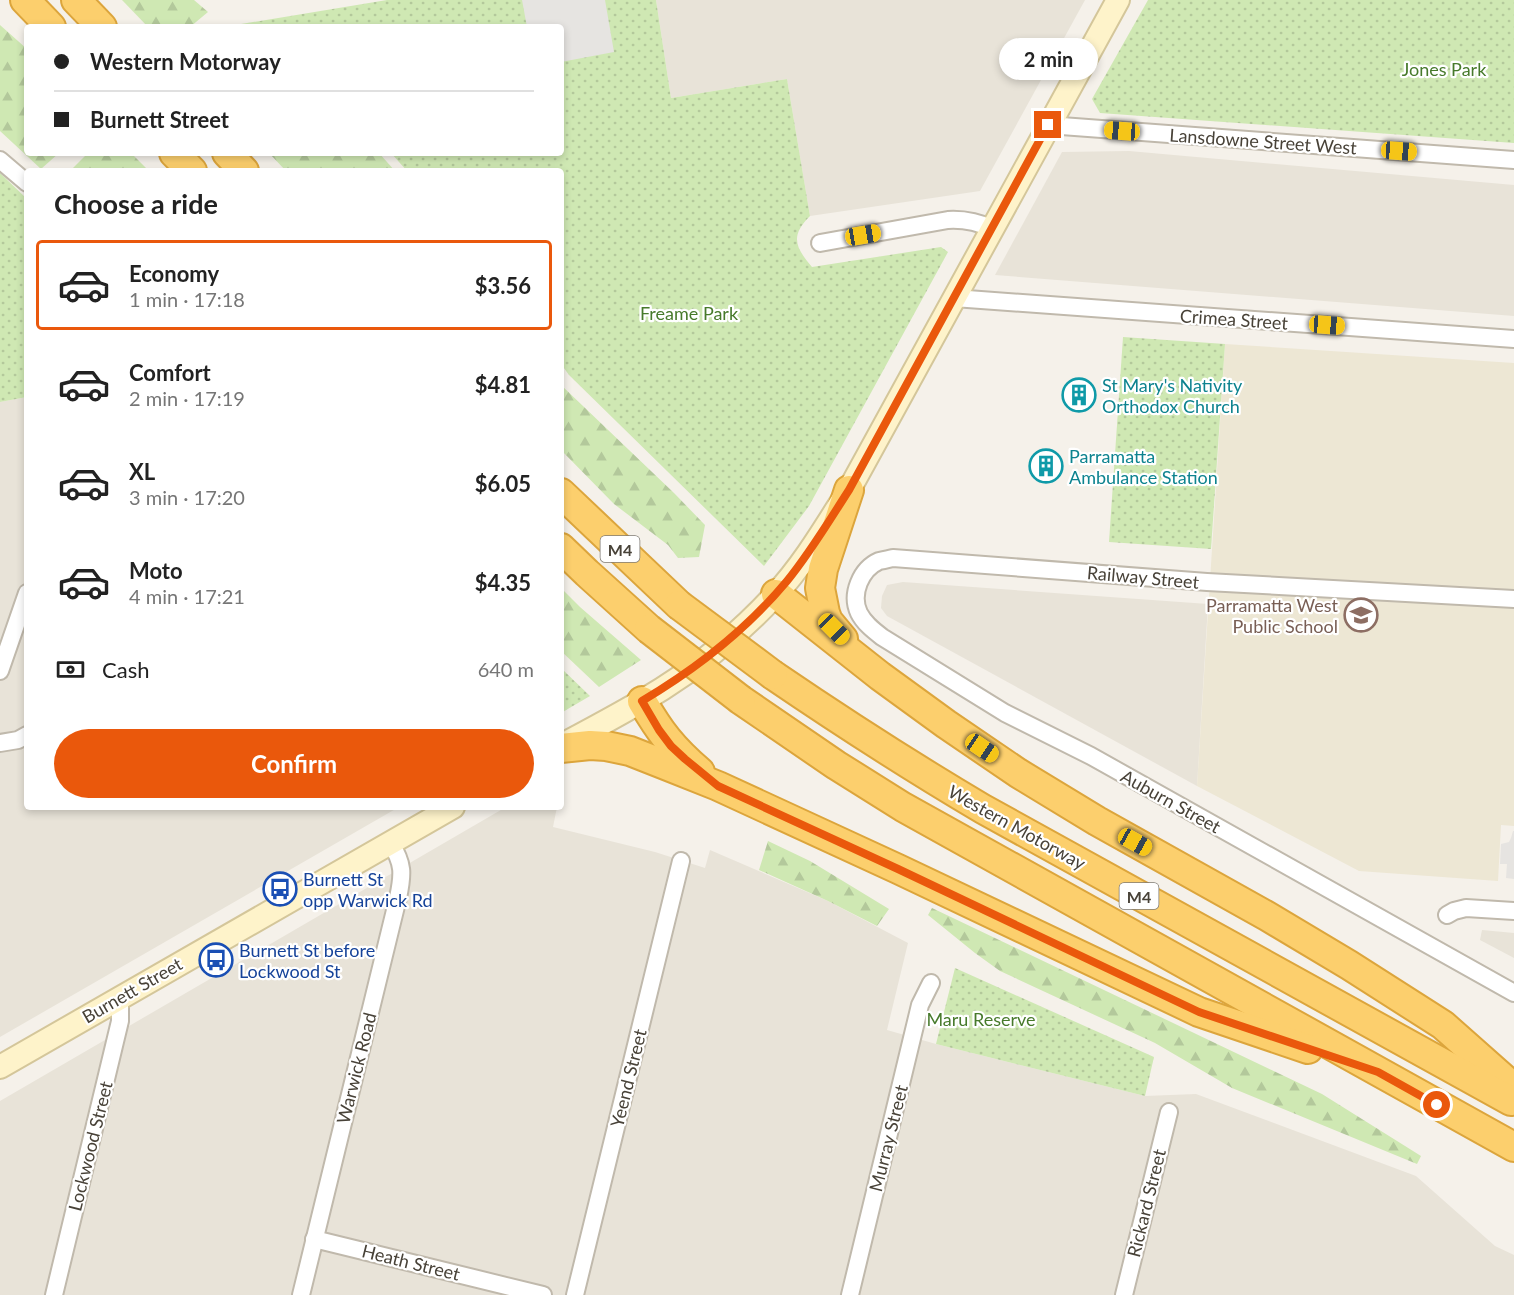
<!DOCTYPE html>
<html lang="en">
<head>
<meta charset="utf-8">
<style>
  body { margin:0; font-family:Lato,sans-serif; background:#f2f2f2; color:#222; height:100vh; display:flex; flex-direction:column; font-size:22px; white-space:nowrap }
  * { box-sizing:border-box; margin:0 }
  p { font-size:20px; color:#767676 }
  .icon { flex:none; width:33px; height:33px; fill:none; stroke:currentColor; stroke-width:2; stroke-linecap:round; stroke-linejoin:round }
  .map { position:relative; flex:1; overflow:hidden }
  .sheet { position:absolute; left:24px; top:168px; width:540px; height:642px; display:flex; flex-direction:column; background:#fff; border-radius:6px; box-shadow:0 3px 9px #0003 }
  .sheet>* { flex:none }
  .top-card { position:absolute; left:24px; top:24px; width:540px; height:132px; border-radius:6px; box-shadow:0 3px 9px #0003; display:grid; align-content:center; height:132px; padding:0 30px; background:#fff }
  .end { position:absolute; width:27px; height:27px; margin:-14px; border:8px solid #ea580c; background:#fff; box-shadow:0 0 0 3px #fff }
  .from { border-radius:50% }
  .bubble { position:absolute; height:42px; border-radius:21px; background:#fff; box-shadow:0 3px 9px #0003; font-size:20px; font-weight:700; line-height:42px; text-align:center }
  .car { position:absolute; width:18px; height:36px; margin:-18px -9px; border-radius:8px; box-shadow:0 0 4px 2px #0007; background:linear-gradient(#f5c518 24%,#345 0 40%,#f5c518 0 76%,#345 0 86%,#f5c518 0) }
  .top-card b { display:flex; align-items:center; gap:21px; height:57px; font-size:22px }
  .top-card b+b { border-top:2px solid #e0e0e0 }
  .top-card i { width:15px; height:15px; background:#222 }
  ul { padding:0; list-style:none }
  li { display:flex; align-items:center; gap:18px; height:90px; margin:0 12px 9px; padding:0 18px; border:3px solid transparent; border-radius:6px }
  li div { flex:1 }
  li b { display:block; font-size:22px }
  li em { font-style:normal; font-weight:700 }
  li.active { border-color:#ea580c }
  li>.icon { width:54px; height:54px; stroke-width:1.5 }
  h2 { padding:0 30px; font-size:27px; line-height:72px }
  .pay { display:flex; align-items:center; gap:15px; height:66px; padding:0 30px; font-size:22px }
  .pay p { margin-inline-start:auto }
  .cta { display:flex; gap:12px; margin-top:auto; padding:12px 30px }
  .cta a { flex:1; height:69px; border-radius:36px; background:#ea580c; color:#fff; font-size:24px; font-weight:700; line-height:69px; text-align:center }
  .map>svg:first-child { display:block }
  .residential { fill:#e8e3d8 }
  .education { fill:#ede7d4 }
  .forest { fill:url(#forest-firs) }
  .park { fill:url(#park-dots) }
  .parking { fill:#e6e4e1 }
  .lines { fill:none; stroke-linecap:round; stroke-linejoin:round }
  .street-casing { stroke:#c0b9ac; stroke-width:20 }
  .secondary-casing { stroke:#d4c69a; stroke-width:26 }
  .highway-casing { stroke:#dca53c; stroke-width:32 }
  .street { stroke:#fff; stroke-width:16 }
  .secondary { stroke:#fef3ca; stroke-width:22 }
  .highway { stroke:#fccf6d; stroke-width:28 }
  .highway-bridge-casing { stroke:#dca53c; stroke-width:32; stroke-linecap:butt }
  .highway-bridge { stroke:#fccf6d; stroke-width:28 }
  .route { stroke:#ea580c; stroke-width:8 }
  .labels { text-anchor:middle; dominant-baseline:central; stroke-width:4.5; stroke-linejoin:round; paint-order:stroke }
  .shield { fill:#fff; stroke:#7f7b74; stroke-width:1.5 }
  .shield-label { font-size:16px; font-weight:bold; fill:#484238 }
  .park-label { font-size:18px; fill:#477a2b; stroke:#fff }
  .street-label { font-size:18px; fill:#484238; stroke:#fff }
  .culture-label { font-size:18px; fill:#0d838f; stroke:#fff; text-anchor:start }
  .education-label { font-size:18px; fill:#785e54; stroke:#fff; text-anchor:end }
  .transit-label { font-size:18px; fill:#164399; stroke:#fff; text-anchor:start }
</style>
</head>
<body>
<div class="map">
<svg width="1514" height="1295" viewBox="0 0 1514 1295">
  <defs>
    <pattern id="forest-firs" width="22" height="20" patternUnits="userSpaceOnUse" patternTransform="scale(1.5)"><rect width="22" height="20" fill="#cfe8b3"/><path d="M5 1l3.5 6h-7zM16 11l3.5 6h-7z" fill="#b3c89b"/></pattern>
    <pattern id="park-dots" width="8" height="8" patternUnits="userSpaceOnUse" patternTransform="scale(1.5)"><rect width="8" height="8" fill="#cfe8b3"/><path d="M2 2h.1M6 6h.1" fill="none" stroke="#b3c89b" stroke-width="1.8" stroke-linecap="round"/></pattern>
  </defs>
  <rect width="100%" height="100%" fill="#f5f1ea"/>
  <g class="residential">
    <polygon points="656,0 1085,0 980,191 810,216 787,79 671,98"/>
    <polygon points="1129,151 1514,185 1514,316 995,275 1062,152"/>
    <polygon points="27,397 27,807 399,807 0,1037 0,402"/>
    <polygon points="903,582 1208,604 1197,786 887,616 881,608 882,596 887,585"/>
    <polygon points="506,807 557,807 553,827 655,852 705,868 710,850 828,901 908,943 887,1030 936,1044 1145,1096 1196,1094 1416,1176 1495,1246 1514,1255 1514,1295 0,1295 0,1101"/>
    <polygon points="1482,930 1514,933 1514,958 1480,940"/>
  </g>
  <polygon class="education" points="1225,344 1514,363 1514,826 1501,825 1498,881 1359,871 1197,786"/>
  <g class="forest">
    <polygon points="122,0 194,0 208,12 190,27 148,27"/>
    <polygon points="0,25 27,49 27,153 59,153 41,169 0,131"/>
    <polygon points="88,153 131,153 149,171 70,171"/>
    <polygon points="269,153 379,153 395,171 286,171"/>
    <polygon points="561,385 674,493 705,525 699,557 678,558 668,545 614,504 561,450"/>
    <polygon points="561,588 580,607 641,660 599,687 561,651"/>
    <polygon points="768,841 810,861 889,909 877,926 828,901 759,870"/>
    <polygon points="932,908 1322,1094 1421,1156 1417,1164 1232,1088 1155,1043 1000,971 975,953 928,915"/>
  </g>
  <g class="park">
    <path d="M387,0h269l15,98 116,-19 23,137c-20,20 -15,31 2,51l129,-20 7,5 -139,254 -45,60 -195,-191 -8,-11v-193h-154l-16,-18h170v-126h-338z"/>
    <polygon points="1148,0 1514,0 1514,143 1100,113 1092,99"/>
    <polygon points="0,173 27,199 27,397 0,402"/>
    <polygon points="1123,337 1225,344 1211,549 1109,542"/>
    <polygon points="561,668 590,696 561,713"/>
    <polygon points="955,968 1154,1057 1145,1096 936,1044"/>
  </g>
  <g class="parking">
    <polygon points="522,0 605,0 614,52 561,62 561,27 527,27"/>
    <polygon points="1513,831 1514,831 1514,879 1506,878 1507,864 1500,864 1501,844 1509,842 1511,838"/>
  </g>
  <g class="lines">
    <g class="street-casing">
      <g id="street">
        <polyline points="1048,125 1514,160"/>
        <polyline points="0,160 27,183"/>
        <path d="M820,243l128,-23c17,-1 30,2 45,9"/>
        <polyline points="954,298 1514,339"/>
        <path d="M1514,599l-307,-17 -314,-24c-4,1 -9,2 -14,3 -18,8 -29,33 -20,52 5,10 14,17 23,24l123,76 86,43 423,237"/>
        <polyline points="0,671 27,593"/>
        <polyline points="0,743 18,740 27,735"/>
        <polyline points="1447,915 1454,911 1466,908 1514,911"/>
        <polyline points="314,1239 543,1295"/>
        <polyline points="54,1295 120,1021 120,997"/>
        <path d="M301,1295l97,-397c5,-24 6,-34 -8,-56"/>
        <polyline points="575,1295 681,861"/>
        <polyline points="850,1295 920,1005 931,983"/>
        <polyline points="1124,1295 1169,1112"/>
      </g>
    </g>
    <g class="secondary-casing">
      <g id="secondary">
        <path d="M562,745c34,-18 68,-36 100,-56 41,-26 80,-58 113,-94 29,-31 51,-69 74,-105l269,-490"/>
        <polyline points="0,1067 453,807"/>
      </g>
    </g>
    <g class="highway-casing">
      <g id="highway">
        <polyline points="25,0 51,27"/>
        <polyline points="76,0 102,27"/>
        <polyline points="174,153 192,171"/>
        <polyline points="227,153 244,171"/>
        <polyline points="561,493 679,605"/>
        <polyline points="561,548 587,573 649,629"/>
        <polyline points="776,594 880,676 946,724 1018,773 1097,821 1267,916 1349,965 1443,1025 1514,1088"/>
        <polyline points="843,639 828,621 825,613 820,588 823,569 849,490"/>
        <path d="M773,675c69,47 139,92 210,134l528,292"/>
        <polyline points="741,700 836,765 903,807 1514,1147"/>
        <path d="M642,701c18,31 30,47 58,71"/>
        <polyline points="561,748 590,745 606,746 630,751 663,764 718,786 898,869 1199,1012 1308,1049"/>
      </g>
    </g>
    <use href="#street" class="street"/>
    <use href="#secondary" class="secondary"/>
    <use href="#highway" class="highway"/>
    <g class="highway-bridge-casing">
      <g id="highway-bridge">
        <polyline points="679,605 773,675"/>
        <polyline points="649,629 741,700"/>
      </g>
    </g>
    <use href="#highway-bridge" class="highway-bridge"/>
  </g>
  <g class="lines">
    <path class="route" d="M1048,125l-199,365c-20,31 -39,63 -62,91 -40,48 -91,88 -145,120l17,29 12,16 14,13 33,27 180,83 301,143 179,60 59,33"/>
  </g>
  <defs>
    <g id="building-ring" transform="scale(1.725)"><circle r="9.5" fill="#fff" stroke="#0f9aa8" stroke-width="1.5"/><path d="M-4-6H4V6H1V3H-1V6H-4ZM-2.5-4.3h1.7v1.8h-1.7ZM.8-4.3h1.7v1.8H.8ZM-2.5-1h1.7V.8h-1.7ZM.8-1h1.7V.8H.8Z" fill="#0f9aa8"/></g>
    <g id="school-ring" transform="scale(1.725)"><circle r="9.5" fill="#fff" stroke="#8d6e63" stroke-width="1.5"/><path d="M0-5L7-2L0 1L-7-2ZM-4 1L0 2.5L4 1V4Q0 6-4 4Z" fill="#8d6e63"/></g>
    <g id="bus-ring" transform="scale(1.725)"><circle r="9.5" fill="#fff" stroke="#1a4fb4" stroke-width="1.5"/><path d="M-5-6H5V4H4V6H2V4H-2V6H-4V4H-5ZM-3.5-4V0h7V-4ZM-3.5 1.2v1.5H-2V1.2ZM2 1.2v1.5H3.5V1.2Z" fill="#1a4fb4"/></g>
  </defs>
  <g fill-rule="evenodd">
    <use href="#building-ring" x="1079" y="395"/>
    <use href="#building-ring" x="1046" y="466"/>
    <use href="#school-ring" x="1361" y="615"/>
    <use href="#bus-ring" x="280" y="889"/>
    <use href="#bus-ring" x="216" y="960"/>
  </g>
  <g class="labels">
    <g class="shield">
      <rect x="600.5" y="536" width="39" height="26" rx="4.5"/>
      <rect x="1119.5" y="883" width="39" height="26" rx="4.5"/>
    </g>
    <g class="shield-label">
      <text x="620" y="549">M4</text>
      <text x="1139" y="896">M4</text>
    </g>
    <g class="park-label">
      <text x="1444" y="69">Jones Park</text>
      <text x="689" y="313">Freame Park</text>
      <text x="981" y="1019">Maru Reserve</text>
    </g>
    <g class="street-label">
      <text transform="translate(1263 141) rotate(4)">Lansdowne Street West</text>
      <text transform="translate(1234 319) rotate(4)">Crimea Street</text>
      <text transform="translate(1143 577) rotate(5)">Railway Street</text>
      <text transform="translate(1171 801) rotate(29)">Auburn Street</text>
      <text transform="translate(1017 827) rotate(29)">Western Motorway</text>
      <text transform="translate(132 990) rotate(-30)">Burnett Street</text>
      <text transform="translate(356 1068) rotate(-76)">Warwick Road</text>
      <text transform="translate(628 1078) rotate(-76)">Yeend Street</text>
      <text transform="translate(888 1138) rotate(-76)">Murray Street</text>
      <text transform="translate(90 1146) rotate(-76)">Lockwood Street</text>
      <text transform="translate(1146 1203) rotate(-76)">Rickard Street</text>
      <text transform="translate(411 1262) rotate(14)">Heath Street</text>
    </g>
    <g class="culture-label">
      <text x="1102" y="385">St Mary's Nativity<tspan x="1102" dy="21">Orthodox Church</tspan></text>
      <text x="1069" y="456">Parramatta<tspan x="1069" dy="21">Ambulance Station</tspan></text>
    </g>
    <g class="education-label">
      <text x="1338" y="605">Parramatta West<tspan x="1338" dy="21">Public School</tspan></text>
    </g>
    <g class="transit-label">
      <text x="303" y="879">Burnett St<tspan x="303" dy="21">opp Warwick Rd</tspan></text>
      <text x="239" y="950">Burnett St before<tspan x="239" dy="21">Lockwood St</tspan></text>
    </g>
  </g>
</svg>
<i class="end from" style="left:1437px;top:1105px"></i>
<i class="end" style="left:1048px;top:125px"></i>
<div class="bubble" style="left:999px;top:38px;width:99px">2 min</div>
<i class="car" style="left:1122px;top:131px;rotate:274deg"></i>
<i class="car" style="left:1399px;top:151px;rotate:94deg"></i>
<i class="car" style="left:863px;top:235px;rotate:80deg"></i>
<i class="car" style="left:1327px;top:325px;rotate:94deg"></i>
<i class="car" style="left:834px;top:629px;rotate:135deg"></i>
<i class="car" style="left:982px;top:748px;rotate:124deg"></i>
<i class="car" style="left:1135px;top:842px;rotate:119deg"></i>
<div class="top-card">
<b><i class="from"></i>Western Motorway</b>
<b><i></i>Burnett Street</b>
</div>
<section class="sheet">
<h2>Choose a ride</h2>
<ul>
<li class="active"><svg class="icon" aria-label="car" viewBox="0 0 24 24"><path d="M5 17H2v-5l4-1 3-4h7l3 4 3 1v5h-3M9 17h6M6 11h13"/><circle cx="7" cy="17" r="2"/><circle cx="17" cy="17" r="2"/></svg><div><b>Economy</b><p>1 min · 17:18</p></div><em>$3.56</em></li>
<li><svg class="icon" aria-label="car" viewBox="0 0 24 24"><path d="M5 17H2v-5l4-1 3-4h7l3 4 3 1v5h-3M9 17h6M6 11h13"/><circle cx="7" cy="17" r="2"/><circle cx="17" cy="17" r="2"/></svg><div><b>Comfort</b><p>2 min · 17:19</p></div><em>$4.81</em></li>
<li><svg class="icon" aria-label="car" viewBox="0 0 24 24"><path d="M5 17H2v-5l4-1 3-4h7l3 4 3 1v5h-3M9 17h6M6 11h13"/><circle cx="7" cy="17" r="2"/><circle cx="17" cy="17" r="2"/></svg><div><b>XL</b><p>3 min · 17:20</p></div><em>$6.05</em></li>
<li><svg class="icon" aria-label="car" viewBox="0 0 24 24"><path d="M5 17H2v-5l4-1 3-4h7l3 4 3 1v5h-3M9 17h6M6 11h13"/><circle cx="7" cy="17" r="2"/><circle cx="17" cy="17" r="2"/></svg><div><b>Moto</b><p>4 min · 17:21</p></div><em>$4.35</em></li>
</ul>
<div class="pay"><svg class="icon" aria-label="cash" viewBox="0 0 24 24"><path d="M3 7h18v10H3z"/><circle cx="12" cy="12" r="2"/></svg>Cash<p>640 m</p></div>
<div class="cta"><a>Confirm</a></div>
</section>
</div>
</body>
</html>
